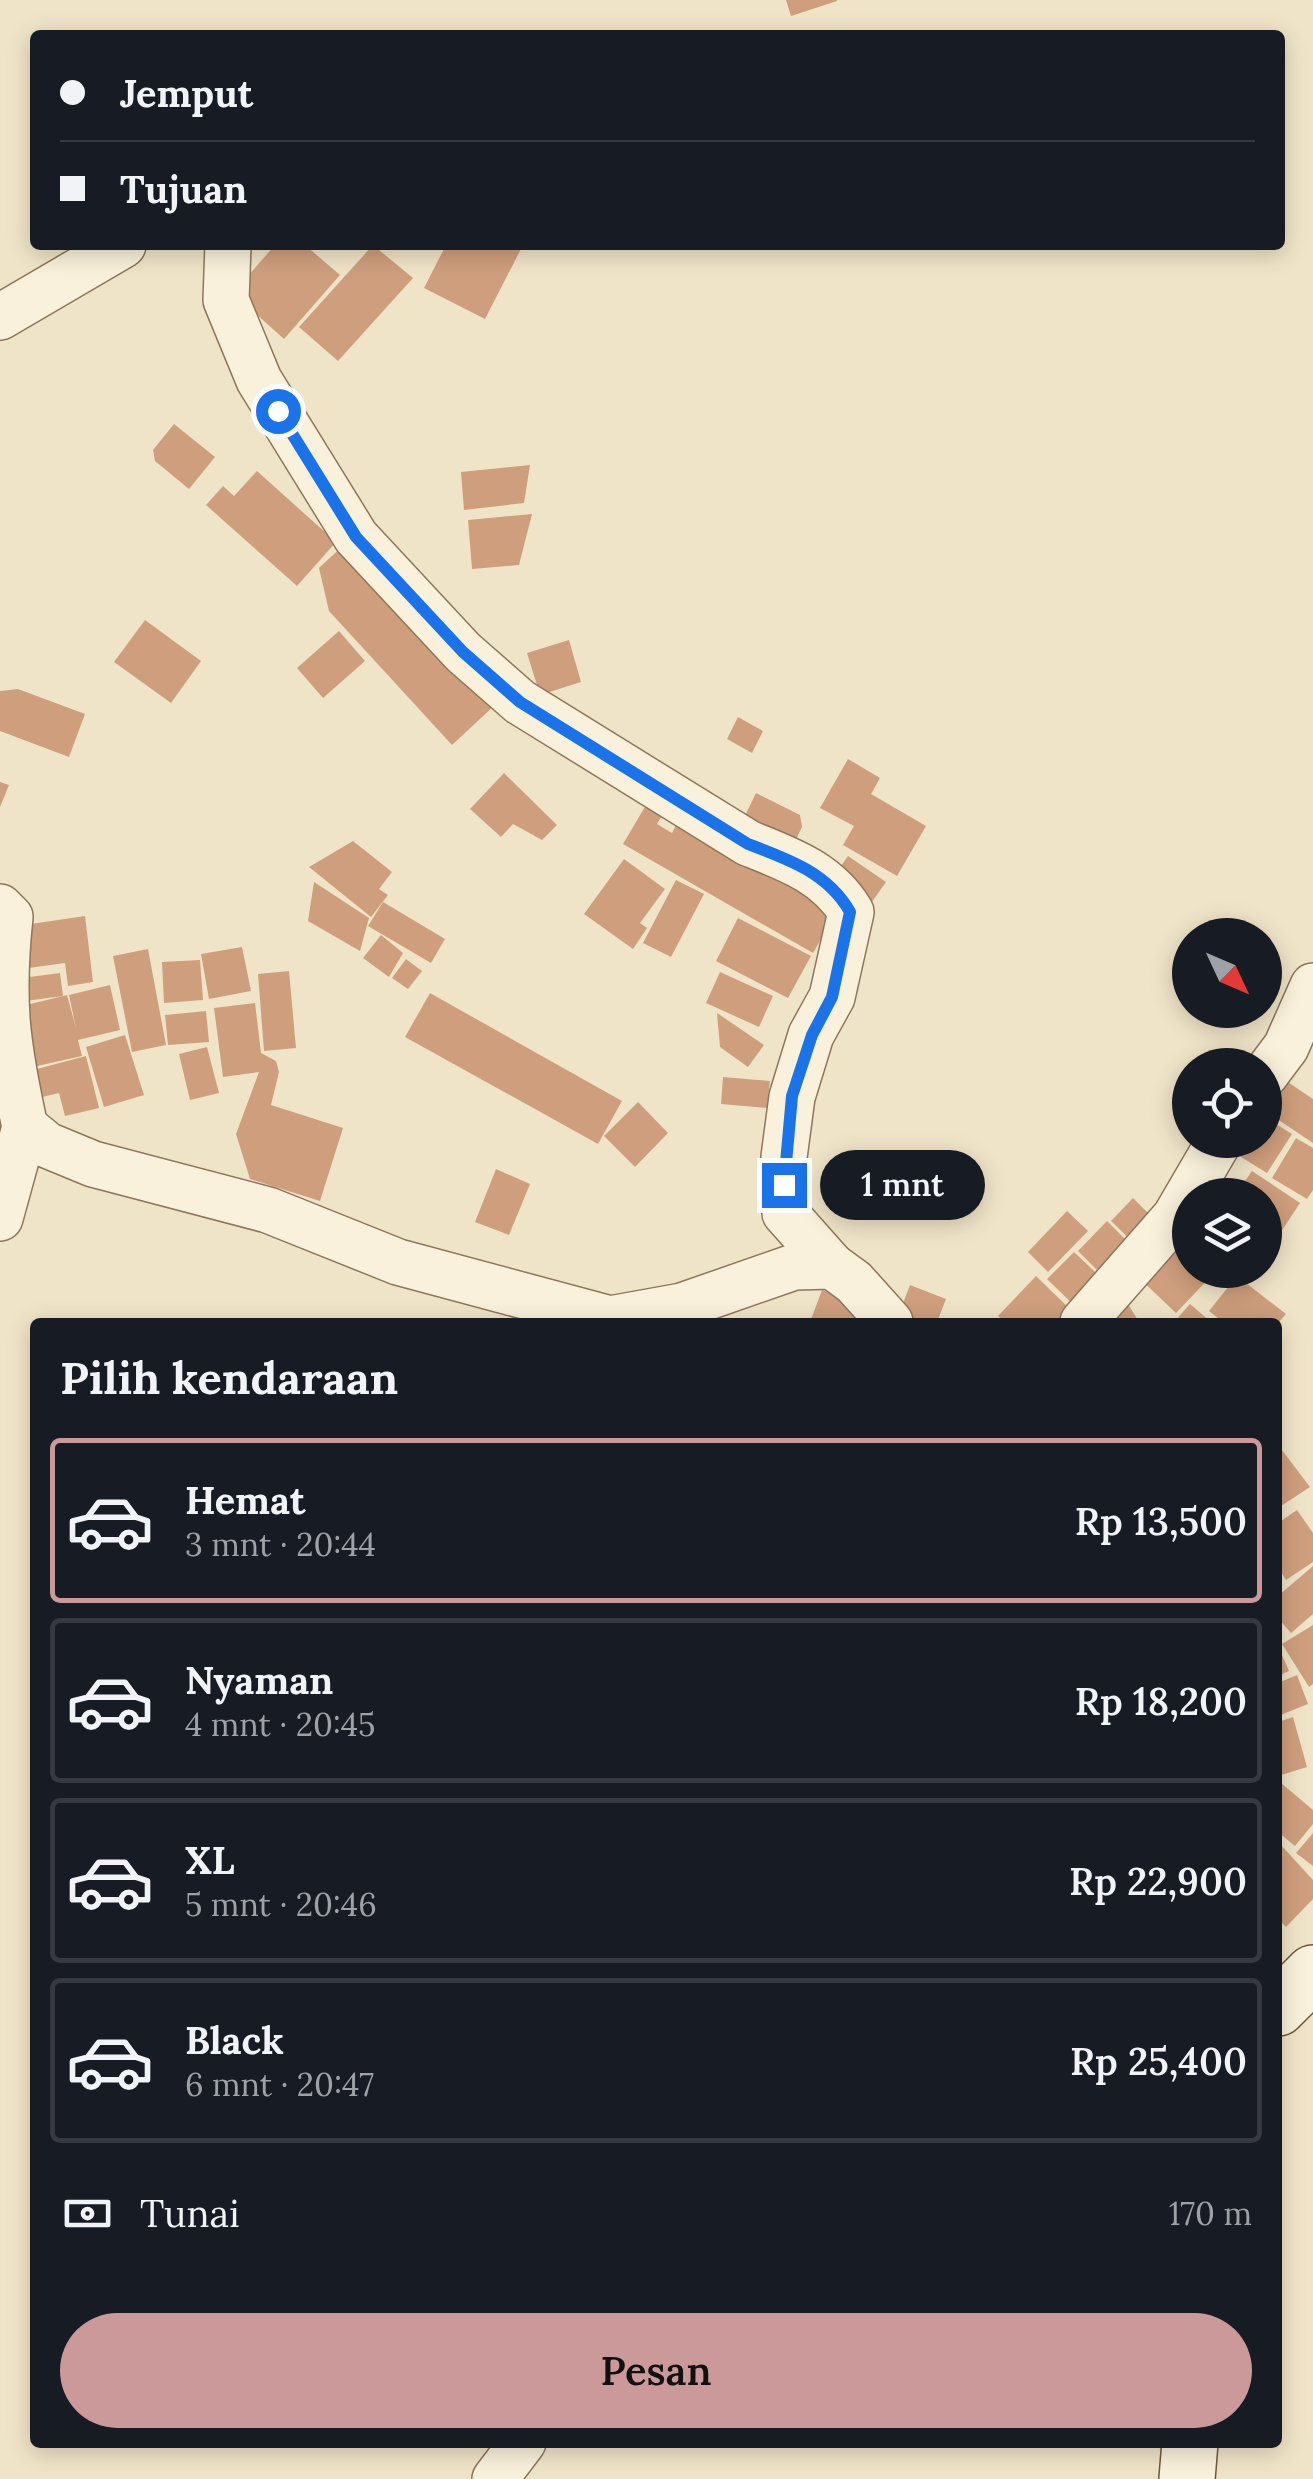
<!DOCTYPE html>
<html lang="id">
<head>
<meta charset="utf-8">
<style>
  body { margin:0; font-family:Lora,serif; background:#20242c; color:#f1f3f6; height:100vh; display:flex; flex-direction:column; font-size:38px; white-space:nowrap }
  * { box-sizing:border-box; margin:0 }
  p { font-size:32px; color:#9ea1a6 }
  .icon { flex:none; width:55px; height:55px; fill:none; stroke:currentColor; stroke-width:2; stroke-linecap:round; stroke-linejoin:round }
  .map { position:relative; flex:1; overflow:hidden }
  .side { position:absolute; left:30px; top:1318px; width:1252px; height:1130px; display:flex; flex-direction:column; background:#171b24; border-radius:10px; box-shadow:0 5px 25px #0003 }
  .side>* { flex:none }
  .banner { position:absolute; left:30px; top:30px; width:1255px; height:220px; border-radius:10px; box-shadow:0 5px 25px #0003; display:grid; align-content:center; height:220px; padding:0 30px; background:#171b24 }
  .needle { width:65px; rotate:134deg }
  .fabs { position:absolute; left:1172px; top:918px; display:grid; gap:20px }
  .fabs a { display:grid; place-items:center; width:110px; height:110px; border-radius:50%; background:#171b24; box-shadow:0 5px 25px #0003; font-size:50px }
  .end { position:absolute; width:45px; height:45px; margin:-22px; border:12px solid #1a73e8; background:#fff; box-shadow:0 0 0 5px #fff }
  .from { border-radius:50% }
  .bubble { position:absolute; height:70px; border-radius:35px; background:#171b24; box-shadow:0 5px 25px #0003; font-size:32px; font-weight:600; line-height:70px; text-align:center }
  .banner b { display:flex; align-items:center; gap:35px; height:95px; font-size:38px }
  .banner b+b { border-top:2px solid #363941 }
  .banner i { width:25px; height:25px; background:#f1f3f6 }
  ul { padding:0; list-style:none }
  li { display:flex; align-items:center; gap:30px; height:165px; margin:0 20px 15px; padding:0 10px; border:5px solid #363941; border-radius:10px }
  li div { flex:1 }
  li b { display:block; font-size:38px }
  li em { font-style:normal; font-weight:600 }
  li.on { border-color:#cc999b }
  li>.icon { width:90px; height:90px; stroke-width:1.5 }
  h2 { padding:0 30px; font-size:45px; line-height:120px }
  .pay { display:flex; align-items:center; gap:25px; height:110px; padding:0 30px; font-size:38px }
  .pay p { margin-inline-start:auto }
  .cta { display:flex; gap:20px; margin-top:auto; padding:20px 30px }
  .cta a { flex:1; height:115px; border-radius:60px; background:#cc999b; color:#111; font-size:40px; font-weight:600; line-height:115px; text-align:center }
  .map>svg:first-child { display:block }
  .building { fill:#cf9f7d }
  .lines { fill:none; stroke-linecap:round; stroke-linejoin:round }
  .street-casing { stroke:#8d765c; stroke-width:48 }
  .secondary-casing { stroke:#6f573f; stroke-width:58 }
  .street { stroke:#faf1dc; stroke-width:45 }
  .secondary { stroke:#faf1dc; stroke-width:55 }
  .route { stroke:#1a73e8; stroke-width:12 }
</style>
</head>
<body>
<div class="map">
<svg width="1313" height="2479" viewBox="0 0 1313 2479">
  <rect width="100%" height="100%" fill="#f0e4c8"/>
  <g class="building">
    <polygon points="786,0 837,0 837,1 791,16"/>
    <polygon points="275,245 305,245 340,275 284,339 233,293"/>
    <polygon points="373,245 413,278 338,361 299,327"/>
    <polygon points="446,245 523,245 485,319 424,288"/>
    <polygon points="174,424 215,457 189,489 155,461 153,450"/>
    <polygon points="530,465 524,503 464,510 461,472"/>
    <polygon points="257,471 336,542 297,586 206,505 223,486 234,496"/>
    <polygon points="532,514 519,565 472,569 468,520"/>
    <polygon points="347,542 496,704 452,745 329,611 319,568"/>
    <polygon points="145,620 201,661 171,703 114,662"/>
    <polygon points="339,631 365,661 323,698 297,668"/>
    <polygon points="569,640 581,682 540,695 527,653"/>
    <polygon points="18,689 85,714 69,757 0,731 0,691"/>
    <polygon points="738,717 763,731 752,753 727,739"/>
    <polygon points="848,759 880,778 871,794 926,826 897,876 843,845 854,826 820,808"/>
    <polygon points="504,773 557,825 542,840 513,824 501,837 470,809"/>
    <polygon points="0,782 9,785 0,807"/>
    <polygon points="756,793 800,815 802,827 787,858 739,828"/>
    <polygon points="649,800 666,809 657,824 672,833 681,816 840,907 813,953 623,844"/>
    <polygon points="353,841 392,872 379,889 388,895 371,917 309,867"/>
    <polygon points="848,856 886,882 869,906 831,880"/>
    <polygon points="624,859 665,889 640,923 647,928 633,949 584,914"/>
    <polygon points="676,880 704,894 671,957 643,943"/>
    <polygon points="314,882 369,918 360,951 308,921"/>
    <polygon points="383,902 445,939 431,963 368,926"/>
    <polygon points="85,916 93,982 68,986 65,963 14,970 24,925"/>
    <polygon points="738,918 811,956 788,998 716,961"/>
    <polygon points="381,935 403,953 389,977 363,958"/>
    <polygon points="242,947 251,991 209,999 201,954"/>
    <polygon points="148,949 166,1045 132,1052 113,956"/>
    <polygon points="406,959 422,971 408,989 392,978"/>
    <polygon points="200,960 203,1000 164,1003 162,962"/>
    <polygon points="289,971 296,1048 264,1051 258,974"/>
    <polygon points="720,972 773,996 759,1027 706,1003"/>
    <polygon points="60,973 63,996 10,1003 7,980"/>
    <polygon points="110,985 120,1030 78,1040 82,1056 24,1069 10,1009 67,995 76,1028 69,995"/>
    <polygon points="430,993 622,1101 598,1144 405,1037"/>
    <polygon points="255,1003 261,1053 276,1061 279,1072 271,1105 343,1128 320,1201 250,1179 236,1134 259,1072 223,1077 214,1008"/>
    <polygon points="206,1011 209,1042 168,1045 165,1015"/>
    <polygon points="717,1013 764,1045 748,1067 720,1047"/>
    <polygon points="125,1035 144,1095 104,1107 86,1047"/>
    <polygon points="207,1047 219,1093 190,1100 179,1054"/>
    <polygon points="86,1056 99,1108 65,1116 59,1093 21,1102 14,1075"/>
    <polygon points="1279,1076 1313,1099 1313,1143 1265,1111 1265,1086"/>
    <polygon points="723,1077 770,1081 767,1108 721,1104"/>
    <polygon points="638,1102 668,1133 635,1167 604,1136"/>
    <polygon points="1265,1117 1292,1134 1267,1173 1228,1149 1233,1140 1265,1140"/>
    <polygon points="1296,1138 1313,1148 1313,1190 1307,1199 1272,1178"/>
    <polygon points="496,1169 530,1184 509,1235 475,1222"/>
    <polygon points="1252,1171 1300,1203 1265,1256 1265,1195 1201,1195 1212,1178 1236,1194"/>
    <polygon points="1133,1198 1163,1228 1141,1250 1111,1221"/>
    <polygon points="1067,1211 1088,1231 1048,1272 1028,1252"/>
    <polygon points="1107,1221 1139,1253 1110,1283 1078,1251"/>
    <polygon points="1177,1234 1190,1246 1190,1270 1217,1270 1176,1313 1137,1276"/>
    <polygon points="1074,1252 1110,1286 1083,1314 1047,1279"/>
    <polygon points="1036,1276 1079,1318 1074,1322 1005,1322 998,1316"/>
    <polygon points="1237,1276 1286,1314 1279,1322 1223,1322 1209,1311"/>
    <polygon points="910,1285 946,1299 937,1322 896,1322"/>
    <polygon points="822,1290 873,1307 868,1322 810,1322"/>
    <polygon points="1125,1299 1139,1322 1088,1322"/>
    <polygon points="1190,1304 1211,1322 1174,1322"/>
    <polygon points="1278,1445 1310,1487 1278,1508"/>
    <polygon points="1297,1510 1313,1533 1313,1562 1286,1580 1278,1567 1278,1523"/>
    <polygon points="1313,1566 1313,1614 1291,1633 1278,1618 1278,1596"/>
    <polygon points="1313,1625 1313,1684 1309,1687 1282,1644"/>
    <polygon points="1278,1646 1289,1671 1278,1676"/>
    <polygon points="1297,1675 1308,1704 1278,1716 1278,1683"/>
    <polygon points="1293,1717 1307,1767 1278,1776 1278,1722"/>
    <polygon points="1281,1783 1313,1810 1313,1824 1295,1846 1278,1832"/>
    <polygon points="1313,1833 1313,1866 1296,1853"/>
    <polygon points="1280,1844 1313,1880 1313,1899 1286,1927 1278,1919"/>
  </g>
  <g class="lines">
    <g class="street-casing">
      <g id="street">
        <path d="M228,245l-2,55 33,80 97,157 107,115 57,50 228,141c40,16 80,30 103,69l-19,85 -21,38 -19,62 -8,60 1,56 47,53"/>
        <polyline points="0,317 123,245"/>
        <path d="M0,907l10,10c-9,85 -3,127 15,210"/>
        <polyline points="1265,1075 1286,1047 1313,986"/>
        <polyline points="0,1218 25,1127 47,1145 93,1164 268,1210 398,1262 610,1319 682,1306 794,1267 832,1266 854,1282 890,1322"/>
        <polyline points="1083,1322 1175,1217 1220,1140"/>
        <polyline points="495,2479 523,2442"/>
      </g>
    </g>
    <g class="secondary-casing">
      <g id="secondary">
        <polyline points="1278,2008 1313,1973"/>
        <polyline points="1187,2479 1190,2442"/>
      </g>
    </g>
    <use href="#street" class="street"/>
    <use href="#secondary" class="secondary"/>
  </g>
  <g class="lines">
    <path class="route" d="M278,411l78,126 107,115 57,50 228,142c40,15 80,29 102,68l-18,85 -20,38 -20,61 -8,89"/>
  </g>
</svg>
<div class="fabs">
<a><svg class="needle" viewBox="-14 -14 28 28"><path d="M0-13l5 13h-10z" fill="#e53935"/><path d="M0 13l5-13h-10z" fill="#9ea1a6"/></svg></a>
<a><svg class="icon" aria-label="locate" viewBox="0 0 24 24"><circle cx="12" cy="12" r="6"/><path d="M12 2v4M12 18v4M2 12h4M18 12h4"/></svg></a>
<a><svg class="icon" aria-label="layers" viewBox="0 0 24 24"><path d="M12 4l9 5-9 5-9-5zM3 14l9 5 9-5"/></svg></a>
</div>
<i class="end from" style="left:278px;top:411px"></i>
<i class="end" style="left:784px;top:1185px"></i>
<div class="bubble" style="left:820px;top:1150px;width:165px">1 mnt</div>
<div class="banner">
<b><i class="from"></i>Jemput</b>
<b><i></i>Tujuan</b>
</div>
<section class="side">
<h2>Pilih kendaraan</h2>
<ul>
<li class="on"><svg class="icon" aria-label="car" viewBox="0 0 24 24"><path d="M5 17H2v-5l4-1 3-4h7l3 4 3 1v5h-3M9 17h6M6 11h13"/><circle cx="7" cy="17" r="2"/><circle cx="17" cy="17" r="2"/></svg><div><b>Hemat</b><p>3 mnt · 20:44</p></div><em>Rp 13,500</em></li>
<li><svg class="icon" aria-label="car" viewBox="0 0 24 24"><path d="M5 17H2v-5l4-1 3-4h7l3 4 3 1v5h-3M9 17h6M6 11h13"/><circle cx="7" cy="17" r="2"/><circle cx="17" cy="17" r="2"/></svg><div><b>Nyaman</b><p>4 mnt · 20:45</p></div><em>Rp 18,200</em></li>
<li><svg class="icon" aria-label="car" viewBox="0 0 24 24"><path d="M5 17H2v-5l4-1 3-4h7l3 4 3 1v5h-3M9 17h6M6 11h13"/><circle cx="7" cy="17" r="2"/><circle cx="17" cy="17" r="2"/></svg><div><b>XL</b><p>5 mnt · 20:46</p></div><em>Rp 22,900</em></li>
<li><svg class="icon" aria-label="car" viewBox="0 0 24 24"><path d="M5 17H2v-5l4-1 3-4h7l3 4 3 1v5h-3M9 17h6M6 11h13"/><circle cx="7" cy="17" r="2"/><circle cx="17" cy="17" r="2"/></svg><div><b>Black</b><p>6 mnt · 20:47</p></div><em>Rp 25,400</em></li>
</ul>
<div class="pay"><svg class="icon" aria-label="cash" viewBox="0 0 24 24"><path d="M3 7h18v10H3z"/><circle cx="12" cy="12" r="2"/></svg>Tunai<p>170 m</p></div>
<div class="cta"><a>Pesan</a></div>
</section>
</div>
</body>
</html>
